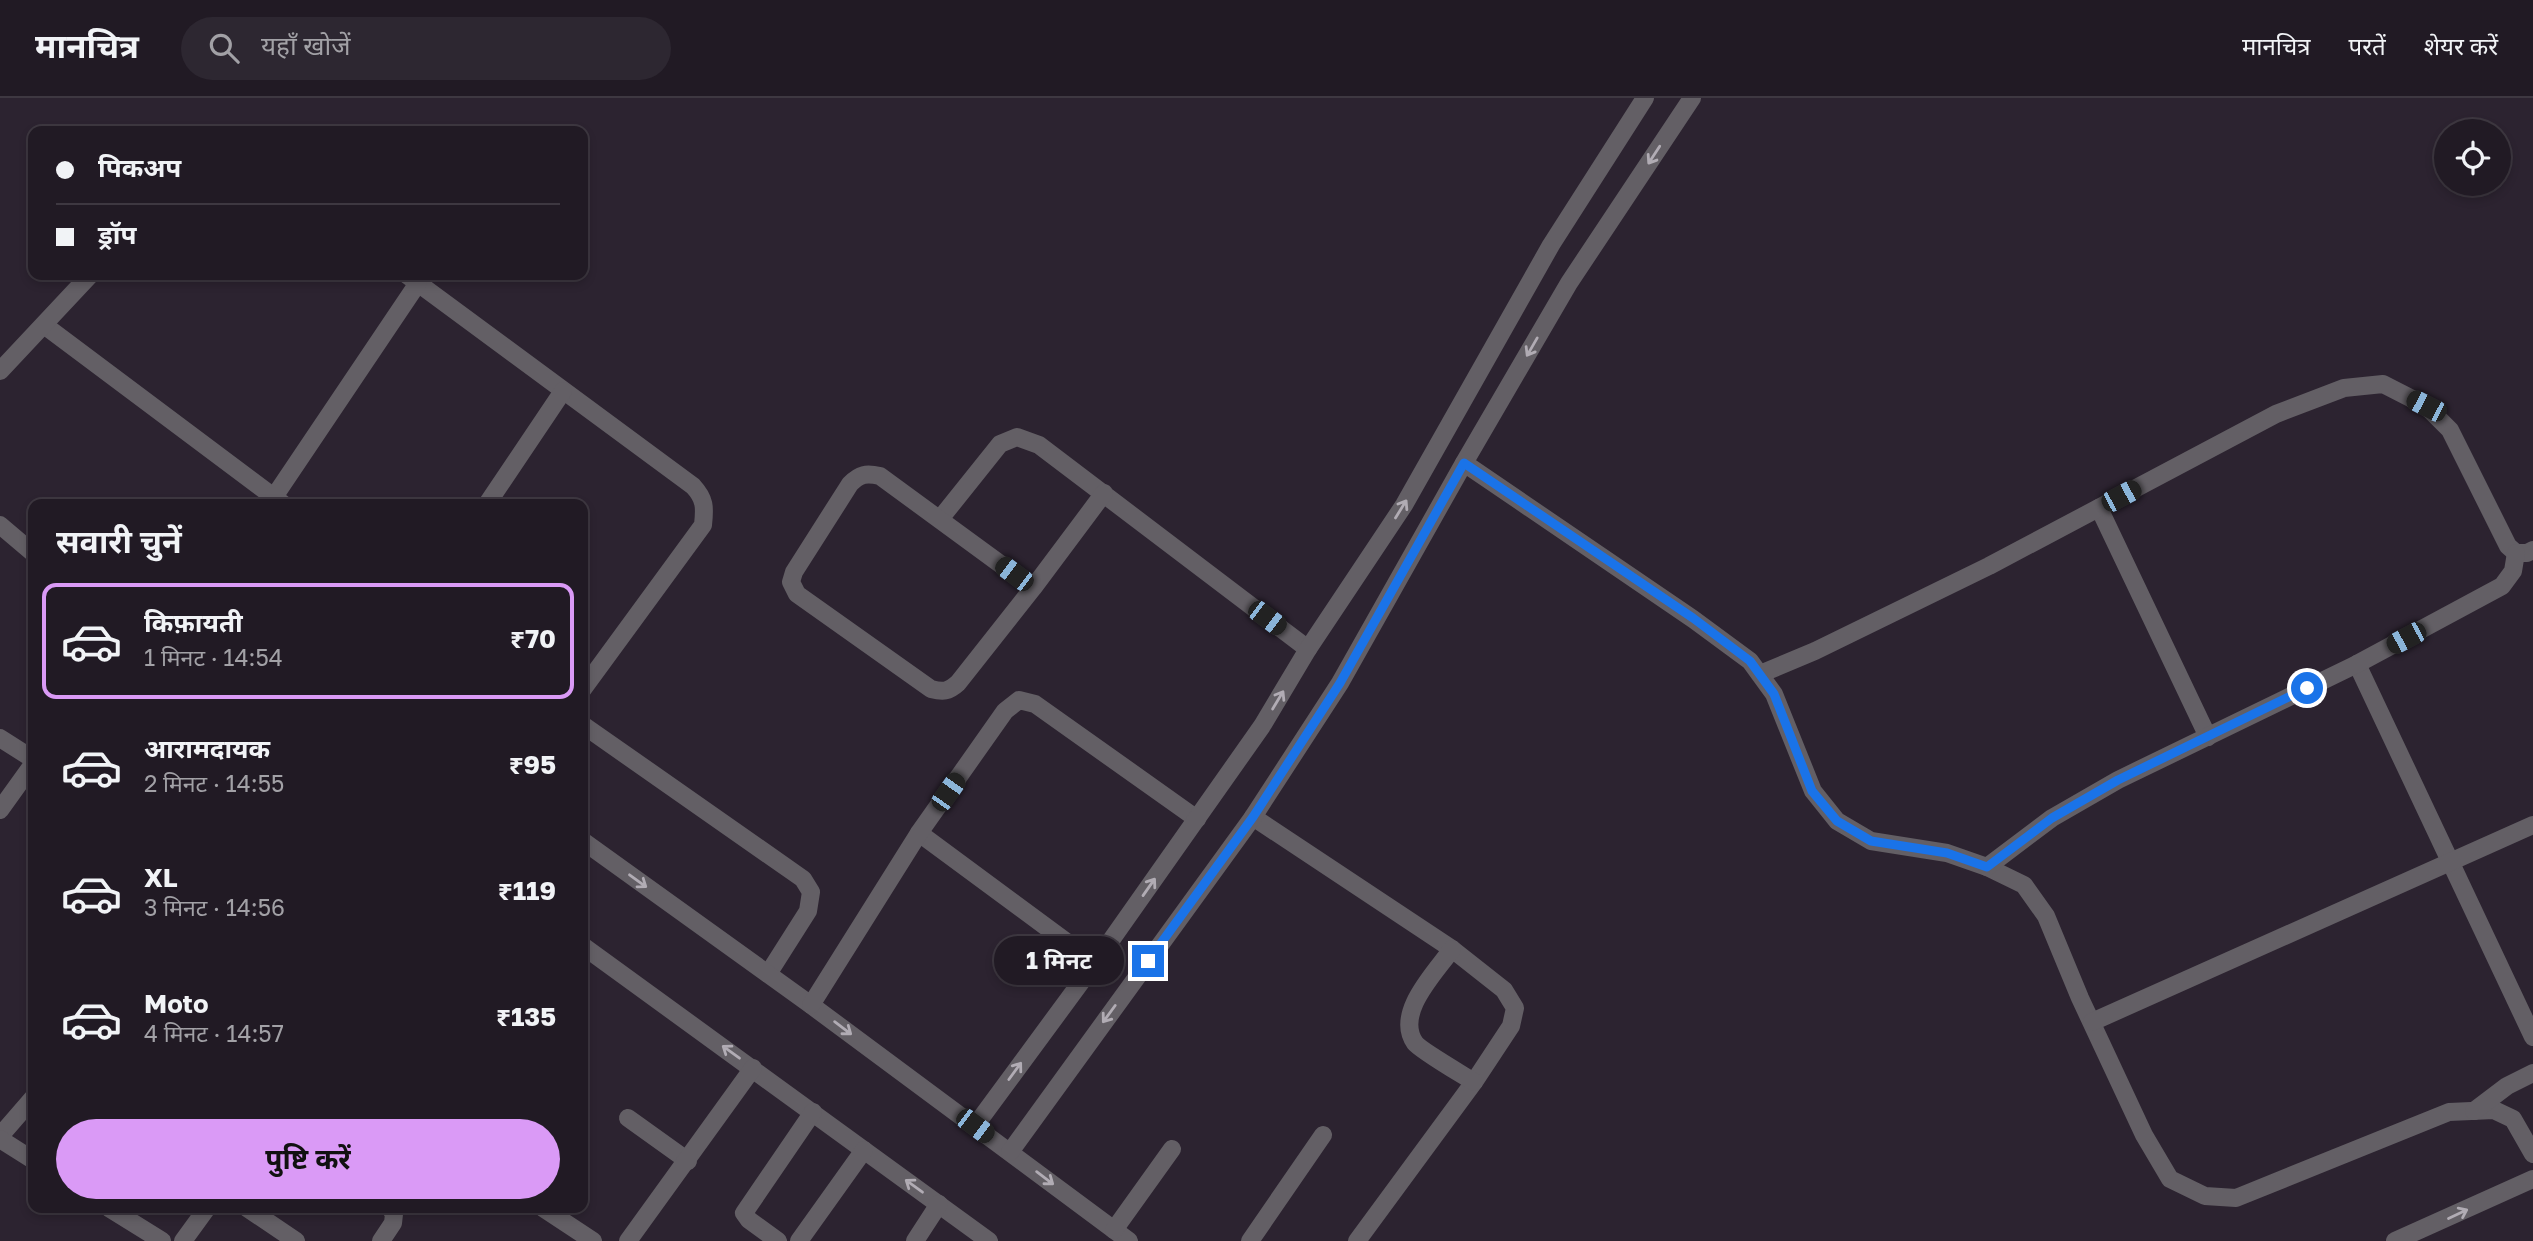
<!DOCTYPE html>
<html lang="hi">
<head>
<meta charset="utf-8">
<style>
  body { margin:0; font-family:"Golos Text","Noto Sans Devanagari",sans-serif; background:#2d2731; color:#f1f3f6; height:100vh; display:flex; flex-direction:column; font-size:26px; white-space:nowrap }
  * { box-sizing:border-box; margin:0 }
  p { font-size:23px; color:#a2a1a6 }
  .icon { flex:none; width:38px; height:38px; fill:none; stroke:currentColor; stroke-width:2; stroke-linecap:round; stroke-linejoin:round }
  .map { position:relative; flex:1; overflow:hidden }
  .sheet { position:absolute; left:28px; top:401px; width:560px; height:714px; display:flex; flex-direction:column; background:#211a24; border-radius:14px; box-shadow:0 4px 10px #0003,0 0 0 2px #3e3841 }
  .sheet>* { flex:none }
  .hud { position:absolute; left:28px; top:28px; width:560px; height:154px; border-radius:14px; box-shadow:0 4px 10px #0003,0 0 0 2px #3e3841; display:grid; align-content:center; height:154px; padding:0 28px; background:#211a24 }
  .controls { position:absolute; left:2434px; top:21px; display:grid; gap:14px }
  .controls a { display:grid; place-items:center; width:77px; height:77px; border-radius:50%; background:#211a24; box-shadow:0 4px 10px #0003,0 0 0 2px #3e3841; font-size:35px }
  .end { position:absolute; width:32px; height:32px; margin:-16px; border:9px solid #1a73e8; background:#fff; box-shadow:0 0 0 4px #fff }
  .from { border-radius:50% }
  .bubble { position:absolute; height:49px; border-radius:24px; background:#211a24; box-shadow:0 4px 10px #0003,0 0 0 2px #3e3841; font-size:23px; font-weight:700; line-height:49px; text-align:center }
  .car { position:absolute; width:21px; height:42px; margin:-21px -10px; border-radius:9px; box-shadow:0 0 5px 2px #0007; background:linear-gradient(#222 24%,#8ab4d8 0 40%,#222 0 76%,#8ab4d8 0 86%,#222 0) }
  .hud b { display:flex; align-items:center; gap:24px; height:66px; font-size:26px }
  .hud b+b { border-top:2px solid #3e3841 }
  .hud i { width:18px; height:18px; background:#f1f3f6 }
  ul { padding:0; list-style:none }
  li { display:flex; align-items:center; gap:21px; height:116px; margin:0 14px 10px; padding:0 14px; border:4px solid transparent; border-radius:14px }
  li div { flex:1 }
  li b { display:block; font-size:26px }
  li em { font-style:normal; font-weight:700 }
  li.selected { border-color:#da9af6 }
  li>.icon { width:63px; height:63px; stroke-width:1.5 }
  h2 { padding:0 28px; font-size:32px; line-height:84px }
  .cta { display:flex; gap:14px; margin-top:auto; padding:14px 28px }
  .cta a { flex:1; height:80px; border-radius:42px; background:#da9af6; color:#111; font-size:28px; font-weight:700; line-height:80px; text-align:center }
  header { display:flex; align-items:center; gap:42px; box-sizing:border-box; height:98px; padding:0 35px; background:#211a24; border-bottom:2px solid #3e3841 }
  header strong { font-size:33px }
  nav { display:flex; gap:38px; margin-inline-start:auto; font-size:24px }
  .search { width:490px; height:63px; background:#2d2731; display:flex; align-items:center; gap:18px; box-sizing:border-box; padding:0 24px; border-radius:38px; color:#a2a1a6; font-size:26px }
  .map>svg:first-child { display:block }
  .lines { fill:none; stroke-linecap:round; stroke-linejoin:round }
  .lane { stroke:#635f65; stroke-width:18 }
  .oneway { stroke:#b1acb4 }
  .route { stroke:#1a73e8; stroke-width:9 }
</style>
</head>
<body>
<header>
<strong>मानचित्र</strong>
<div class="search"><svg class="icon" aria-label="search" viewBox="0 0 24 24"><circle cx="10" cy="10" r="6"/><path d="M15 15l6 6"/></svg>यहाँ खोजें</div>
<nav><a>मानचित्र</a><a>परतें</a><a>शेयर करें</a></nav>
</header>
<div class="map">
<svg width="2533" height="1143" viewBox="0 0 2533 1143">
  <rect width="100%" height="100%" fill="#2c2330"/>
  <g class="lines">
    <g class="lane">
      <path d="M407,177l286,211c12,13 12,21 10,39l-120,164"/>
      <polyline points="44,227 283,406"/>
      <polyline points="0,273 90,177"/>
      <polyline points="1464,365 1693,521 1750,563 1774,596 1813,693 1837,723 1871,743 1947,755 1987,769 2024,787 2046,818 2080,900 2144,1037 2170,1081 2205,1098 2236,1100 2449,1014 2494,1012 2513,1021 2533,1056"/>
      <polyline points="274,399 418,185"/>
      <polyline points="487,406 563,293"/>
      <polyline points="2099,410 2208,639"/>
      <polyline points="940,421 1000,346 1017,339 1039,347 1308,551"/>
      <polyline points="0,427 33,455"/>
      <path d="M1033,490l-153,-112c-14,-3 -20,-2 -30,8l-56,88 -3,10 6,12 134,95c12,3 17,3 27,-6l75,-95 71,-95"/>
      <polyline points="2357,566 2533,939"/>
      <polyline points="1760,576 1815,553 1989,468 2276,316 2344,290 2383,286 2426,308 2450,332 2508,448 2516,455 2527,455 2533,452"/>
      <polyline points="583,627 803,781 811,794 808,813 768,876"/>
      <polyline points="0,640 33,661"/>
      <polyline points="0,712 33,666"/>
      <polyline points="1253,719 1452,851 1504,892 1515,910 1511,928 1474,984 1357,1143"/>
      <polyline points="919,735 1095,865"/>
      <polyline points="583,743 811,907 1129,1143"/>
      <polyline points="1987,769 2052,720 2118,682 2357,566 2502,488 2513,473 2516,455"/>
      <polyline points="583,848 989,1143"/>
      <path d="M1452,851c-16,23 -58,64 -37,94 5,7 48,32 59,39"/>
      <polyline points="811,907 919,735 1005,613 1019,602 1035,606 1197,721"/>
      <polyline points="2092,924 2533,727"/>
      <polyline points="2474,1013 2507,988 2533,975"/>
      <polyline points="628,1020 688,1063"/>
      <polyline points="975,1028 1095,865 1262,628 1308,551 1404,407 1551,147 1645,0"/>
      <polyline points="0,1038 33,1000"/>
      <polyline points="0,1041 33,1062"/>
      <polyline points="1010,1054 1253,719 1340,585 1464,365 1569,185 1692,0"/>
      <polyline points="109,1110 162,1143"/>
      <polyline points="247,1110 296,1143"/>
      <polyline points="543,1110 593,1143"/>
      <polyline points="1114,1132 1172,1051"/>
      <polyline points="183,1143 207,1110"/>
      <polyline points="381,1143 393,1125 394,1116 390,1110"/>
      <polyline points="628,1143 753,970"/>
      <polyline points="778,1143 749,1122 744,1115 813,1014"/>
      <polyline points="799,1143 864,1052"/>
      <polyline points="915,1143 939,1106"/>
      <polyline points="1250,1143 1323,1037"/>
      <polyline points="2395,1143 2533,1081"/>
    </g>
  </g>
  <defs><path id="oneway-shaft" d="M-6 0H5M1.5-3L5.5 0L1.5 3" fill="none" stroke-width="1.6" stroke-linecap="round" stroke-linejoin="round" transform="scale(1.75)"/></defs>
  <g class="oneway">
    <use href="#oneway-shaft" transform="translate(1654 57) rotate(123)"/>
    <use href="#oneway-shaft" transform="translate(1532 249) rotate(120)"/>
    <use href="#oneway-shaft" transform="translate(1401 411) rotate(-58)"/>
    <use href="#oneway-shaft" transform="translate(1278 602) rotate(-59)"/>
    <use href="#oneway-shaft" transform="translate(638 783) rotate(36)"/>
    <use href="#oneway-shaft" transform="translate(1149 789) rotate(-55)"/>
    <use href="#oneway-shaft" transform="translate(1109 916) rotate(126)"/>
    <use href="#oneway-shaft" transform="translate(843 930) rotate(37)"/>
    <use href="#oneway-shaft" transform="translate(731 954) rotate(-144)"/>
    <use href="#oneway-shaft" transform="translate(1015 973) rotate(-54)"/>
    <use href="#oneway-shaft" transform="translate(1045 1080) rotate(37)"/>
    <use href="#oneway-shaft" transform="translate(914 1088) rotate(-144)"/>
    <use href="#oneway-shaft" transform="translate(2458 1116) rotate(-25)"/>
  </g>
  <g class="lines">
    <polyline class="route" points="1148,863 1253,719 1340,585 1464,365 1693,520 1750,563 1774,596 1812,693 1837,723 1871,743 1947,755 1987,769 2052,720 2118,682 2307,590"/>
  </g>
</svg>
<div class="controls">
<a><svg class="icon" aria-label="locate" viewBox="0 0 24 24"><circle cx="12" cy="12" r="6"/><path d="M12 2v4M12 18v4M2 12h4M18 12h4"/></svg></a>
</div>
<i class="end from" style="left:2307px;top:590px"></i>
<i class="end" style="left:1148px;top:863px"></i>
<div class="bubble" style="left:994px;top:838px;width:130px">1 मिनट</div>
<i class="car" style="left:2426px;top:308px;rotate:297deg"></i>
<i class="car" style="left:2121px;top:398px;rotate:62deg"></i>
<i class="car" style="left:1014px;top:476px;rotate:307deg"></i>
<i class="car" style="left:1267px;top:520px;rotate:127deg"></i>
<i class="car" style="left:2406px;top:540px;rotate:242deg"></i>
<i class="car" style="left:948px;top:694px;rotate:35deg"></i>
<i class="car" style="left:975px;top:1028px;rotate:127deg"></i>
<div class="hud">
<b><i class="from"></i>पिकअप</b>
<b><i></i>ड्रॉप</b>
</div>
<section class="sheet">
<h2>सवारी चुनें</h2>
<ul>
<li class="selected"><svg class="icon" aria-label="car" viewBox="0 0 24 24"><path d="M5 17H2v-5l4-1 3-4h7l3 4 3 1v5h-3M9 17h6M6 11h13"/><circle cx="7" cy="17" r="2"/><circle cx="17" cy="17" r="2"/></svg><div><b>किफ़ायती</b><p>1 मिनट · 14:54</p></div><em>₹70</em></li>
<li><svg class="icon" aria-label="car" viewBox="0 0 24 24"><path d="M5 17H2v-5l4-1 3-4h7l3 4 3 1v5h-3M9 17h6M6 11h13"/><circle cx="7" cy="17" r="2"/><circle cx="17" cy="17" r="2"/></svg><div><b>आरामदायक</b><p>2 मिनट · 14:55</p></div><em>₹95</em></li>
<li><svg class="icon" aria-label="car" viewBox="0 0 24 24"><path d="M5 17H2v-5l4-1 3-4h7l3 4 3 1v5h-3M9 17h6M6 11h13"/><circle cx="7" cy="17" r="2"/><circle cx="17" cy="17" r="2"/></svg><div><b>XL</b><p>3 मिनट · 14:56</p></div><em>₹119</em></li>
<li><svg class="icon" aria-label="car" viewBox="0 0 24 24"><path d="M5 17H2v-5l4-1 3-4h7l3 4 3 1v5h-3M9 17h6M6 11h13"/><circle cx="7" cy="17" r="2"/><circle cx="17" cy="17" r="2"/></svg><div><b>Moto</b><p>4 मिनट · 14:57</p></div><em>₹135</em></li>
</ul>
<div class="cta"><a>पुष्टि करें</a></div>
</section>
</div>
</body>
</html>
